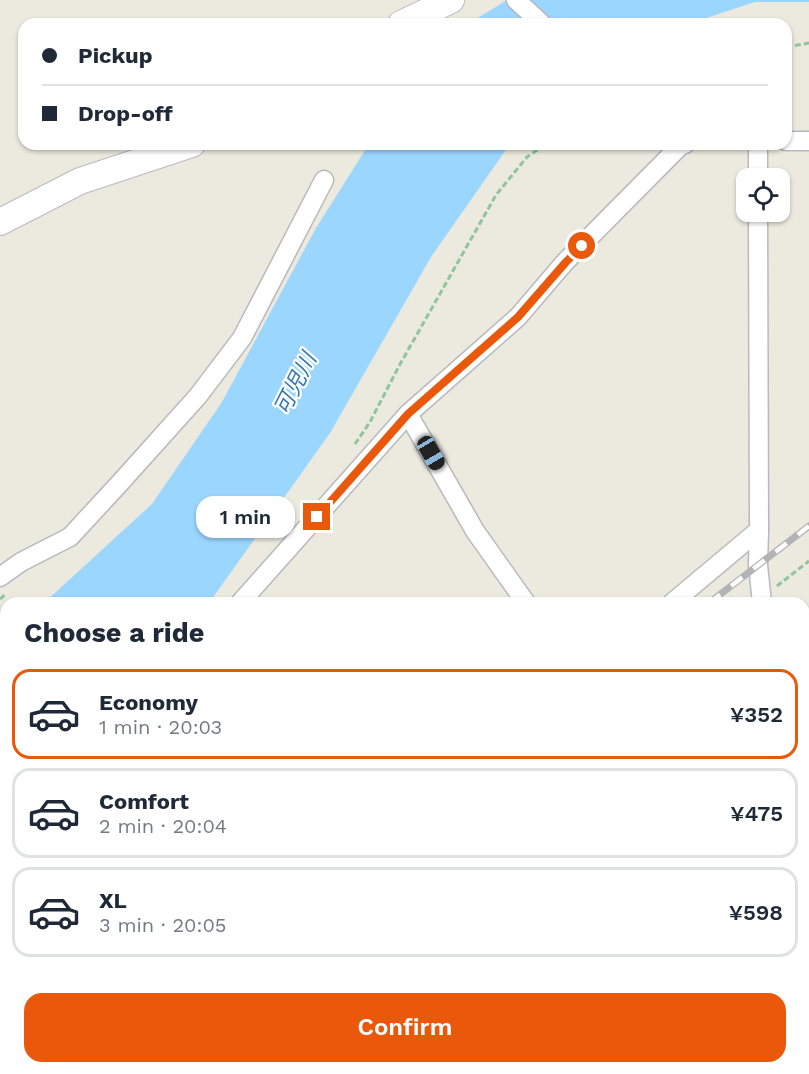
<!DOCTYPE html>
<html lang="en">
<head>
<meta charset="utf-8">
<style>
  body { margin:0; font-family:"Work Sans","Noto Sans JP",sans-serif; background:#f2f2f3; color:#1f2937; height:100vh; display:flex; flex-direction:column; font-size:22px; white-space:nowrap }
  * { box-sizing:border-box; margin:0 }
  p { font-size:20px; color:#747a83 }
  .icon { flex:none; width:33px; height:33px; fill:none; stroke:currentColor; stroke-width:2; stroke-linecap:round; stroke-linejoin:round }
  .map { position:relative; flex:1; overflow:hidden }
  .side { position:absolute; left:0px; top:597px; width:810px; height:477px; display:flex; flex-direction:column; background:#fff; border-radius:18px 18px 0 0; box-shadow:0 2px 4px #0004 }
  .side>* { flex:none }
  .hud { position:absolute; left:18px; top:18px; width:774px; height:132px; border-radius:18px; box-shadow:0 2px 4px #0004; display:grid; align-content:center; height:132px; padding:0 24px; background:#fff }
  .fabs { position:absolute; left:736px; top:168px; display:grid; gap:12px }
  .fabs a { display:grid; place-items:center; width:54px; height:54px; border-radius:12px; background:#fff; box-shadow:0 2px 4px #0004; font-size:30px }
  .end { position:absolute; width:27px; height:27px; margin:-14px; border:8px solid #ea580c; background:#fff; box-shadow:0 0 0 3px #fff }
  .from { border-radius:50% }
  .bubble { position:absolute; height:42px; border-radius:18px; background:#fff; box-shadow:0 2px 4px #0004; font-size:20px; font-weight:600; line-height:42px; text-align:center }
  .car { position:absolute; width:18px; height:36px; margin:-18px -9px; border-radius:8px; box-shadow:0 0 4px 2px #0007; background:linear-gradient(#222 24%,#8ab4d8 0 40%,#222 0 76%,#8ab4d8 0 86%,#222 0) }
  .hud b { display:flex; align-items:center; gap:21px; height:57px; font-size:22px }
  .hud b+b { border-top:2px solid #e0e1e3 }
  .hud i { width:15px; height:15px; background:#1f2937 }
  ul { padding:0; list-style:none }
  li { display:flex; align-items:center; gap:18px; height:90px; margin:0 12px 9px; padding:0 12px; border:3px solid #e0e1e3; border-radius:18px }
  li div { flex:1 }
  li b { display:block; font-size:22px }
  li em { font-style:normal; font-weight:600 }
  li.active { border-color:#ea580c }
  li>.icon { width:54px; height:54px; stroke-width:1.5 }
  h2 { padding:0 24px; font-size:27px; line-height:72px }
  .cta { display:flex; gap:12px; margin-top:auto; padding:12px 24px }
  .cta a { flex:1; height:69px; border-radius:18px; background:#ea580c; color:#fff; font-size:24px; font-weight:600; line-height:69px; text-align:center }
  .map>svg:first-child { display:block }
  .water { fill:#9bd6ff }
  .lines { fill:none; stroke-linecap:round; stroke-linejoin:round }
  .street-casing { stroke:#b6babf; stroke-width:21 }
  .secondary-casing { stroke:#b7bbc2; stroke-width:28 }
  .highway-casing { stroke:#ea9a00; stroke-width:36 }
  .path { stroke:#8fc59d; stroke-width:3; stroke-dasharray:6 3; stroke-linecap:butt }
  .street { stroke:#fff; stroke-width:18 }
  .secondary { stroke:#fff; stroke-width:26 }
  .highway { stroke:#ffdc82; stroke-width:33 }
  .rail-casing { stroke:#b2b3b4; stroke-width:7 }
  .rail { stroke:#fff; stroke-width:4.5; stroke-dasharray:14; stroke-linecap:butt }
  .route { stroke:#ea580c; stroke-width:8 }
  .labels { text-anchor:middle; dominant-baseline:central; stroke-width:4.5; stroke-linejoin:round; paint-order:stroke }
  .water-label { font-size:22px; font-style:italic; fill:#3377b7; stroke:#fff }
</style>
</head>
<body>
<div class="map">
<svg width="809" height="1074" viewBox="0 0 809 1074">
  <rect width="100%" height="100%" fill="#ece9de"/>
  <g class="water">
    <polygon points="507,0 809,0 809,2 755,2 688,24 468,24"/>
    <polygon points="369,144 510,144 431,257 330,433 209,603 44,603 152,504 222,402 316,228"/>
    <polygon points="6,635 6,792 0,795 0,640"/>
  </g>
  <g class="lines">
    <g class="street-casing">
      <g id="street">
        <polyline points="516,0 542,24"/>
        <polyline points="786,141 809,141"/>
        <polyline points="758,144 758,178"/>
        <polyline points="758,212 759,530 758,565 762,603"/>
        <polyline points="408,414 475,531 526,603"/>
        <polyline points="0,577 21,562 70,537 119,484 198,396 242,338 324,180"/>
        <polyline points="240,603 408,414 518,317 565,262 681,145 685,144"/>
        <polyline points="672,603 759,530"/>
        <polyline points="804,857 809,858"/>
        <polyline points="0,925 6,922"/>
        <polyline points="804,987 809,988"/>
        <polyline points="505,1068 506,1074"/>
        <polyline points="0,1072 23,1071 37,1068"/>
      </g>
    </g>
    <g class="secondary-casing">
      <g id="secondary">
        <polyline points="401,24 451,0"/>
        <polyline points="0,222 80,181 192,144"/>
        <polyline points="145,1074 153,1068"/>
      </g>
    </g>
    <g class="highway-casing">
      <g id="highway">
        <polyline points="0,691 6,694"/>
        <polyline points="804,933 809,933"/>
      </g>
    </g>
    <g class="path">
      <polyline points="786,47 809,43"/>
      <polyline points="355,444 370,422 399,366 496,195 527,157 546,144"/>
      <polyline points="777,586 809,561"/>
      <polyline points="0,599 6,594"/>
      <polyline points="804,665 809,665"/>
      <polyline points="0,820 6,818"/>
    </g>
    <use href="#street" class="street"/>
    <use href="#secondary" class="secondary"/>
    <use href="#highway" class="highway"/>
    <g class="rail-casing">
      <g id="rail">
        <polyline points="709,603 809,526"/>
        <polyline points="93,1074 101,1068"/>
      </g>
    </g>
    <use href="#rail" class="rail"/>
  </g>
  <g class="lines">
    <polyline class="route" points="317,517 408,414 518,317 566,262 582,246"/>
  </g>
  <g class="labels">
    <g class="water-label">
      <text transform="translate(295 384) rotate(-63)">可児川</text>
    </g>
  </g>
</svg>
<div class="fabs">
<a><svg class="icon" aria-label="locate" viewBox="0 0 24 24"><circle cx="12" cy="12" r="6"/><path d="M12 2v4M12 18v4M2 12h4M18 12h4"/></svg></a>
</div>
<i class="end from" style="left:582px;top:246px"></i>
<i class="end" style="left:317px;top:517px"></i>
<div class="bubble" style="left:196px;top:496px;width:99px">1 min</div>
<i class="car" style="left:431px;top:453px;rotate:150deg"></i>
<div class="hud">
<b><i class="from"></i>Pickup</b>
<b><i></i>Drop-off</b>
</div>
<section class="side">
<h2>Choose a ride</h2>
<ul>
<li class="active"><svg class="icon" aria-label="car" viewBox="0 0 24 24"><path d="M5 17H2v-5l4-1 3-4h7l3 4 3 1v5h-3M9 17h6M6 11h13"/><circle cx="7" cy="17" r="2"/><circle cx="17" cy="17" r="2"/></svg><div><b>Economy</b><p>1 min · 20:03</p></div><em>¥352</em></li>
<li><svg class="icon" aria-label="car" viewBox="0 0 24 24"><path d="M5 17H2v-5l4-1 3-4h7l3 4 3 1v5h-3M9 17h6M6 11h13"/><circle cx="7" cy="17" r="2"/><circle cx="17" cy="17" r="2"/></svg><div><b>Comfort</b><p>2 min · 20:04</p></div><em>¥475</em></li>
<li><svg class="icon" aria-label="car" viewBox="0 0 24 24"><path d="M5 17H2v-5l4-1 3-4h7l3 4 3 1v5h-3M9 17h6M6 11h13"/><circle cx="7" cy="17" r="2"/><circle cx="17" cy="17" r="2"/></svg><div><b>XL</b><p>3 min · 20:05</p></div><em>¥598</em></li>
</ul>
<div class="cta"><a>Confirm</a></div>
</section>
</div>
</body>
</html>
